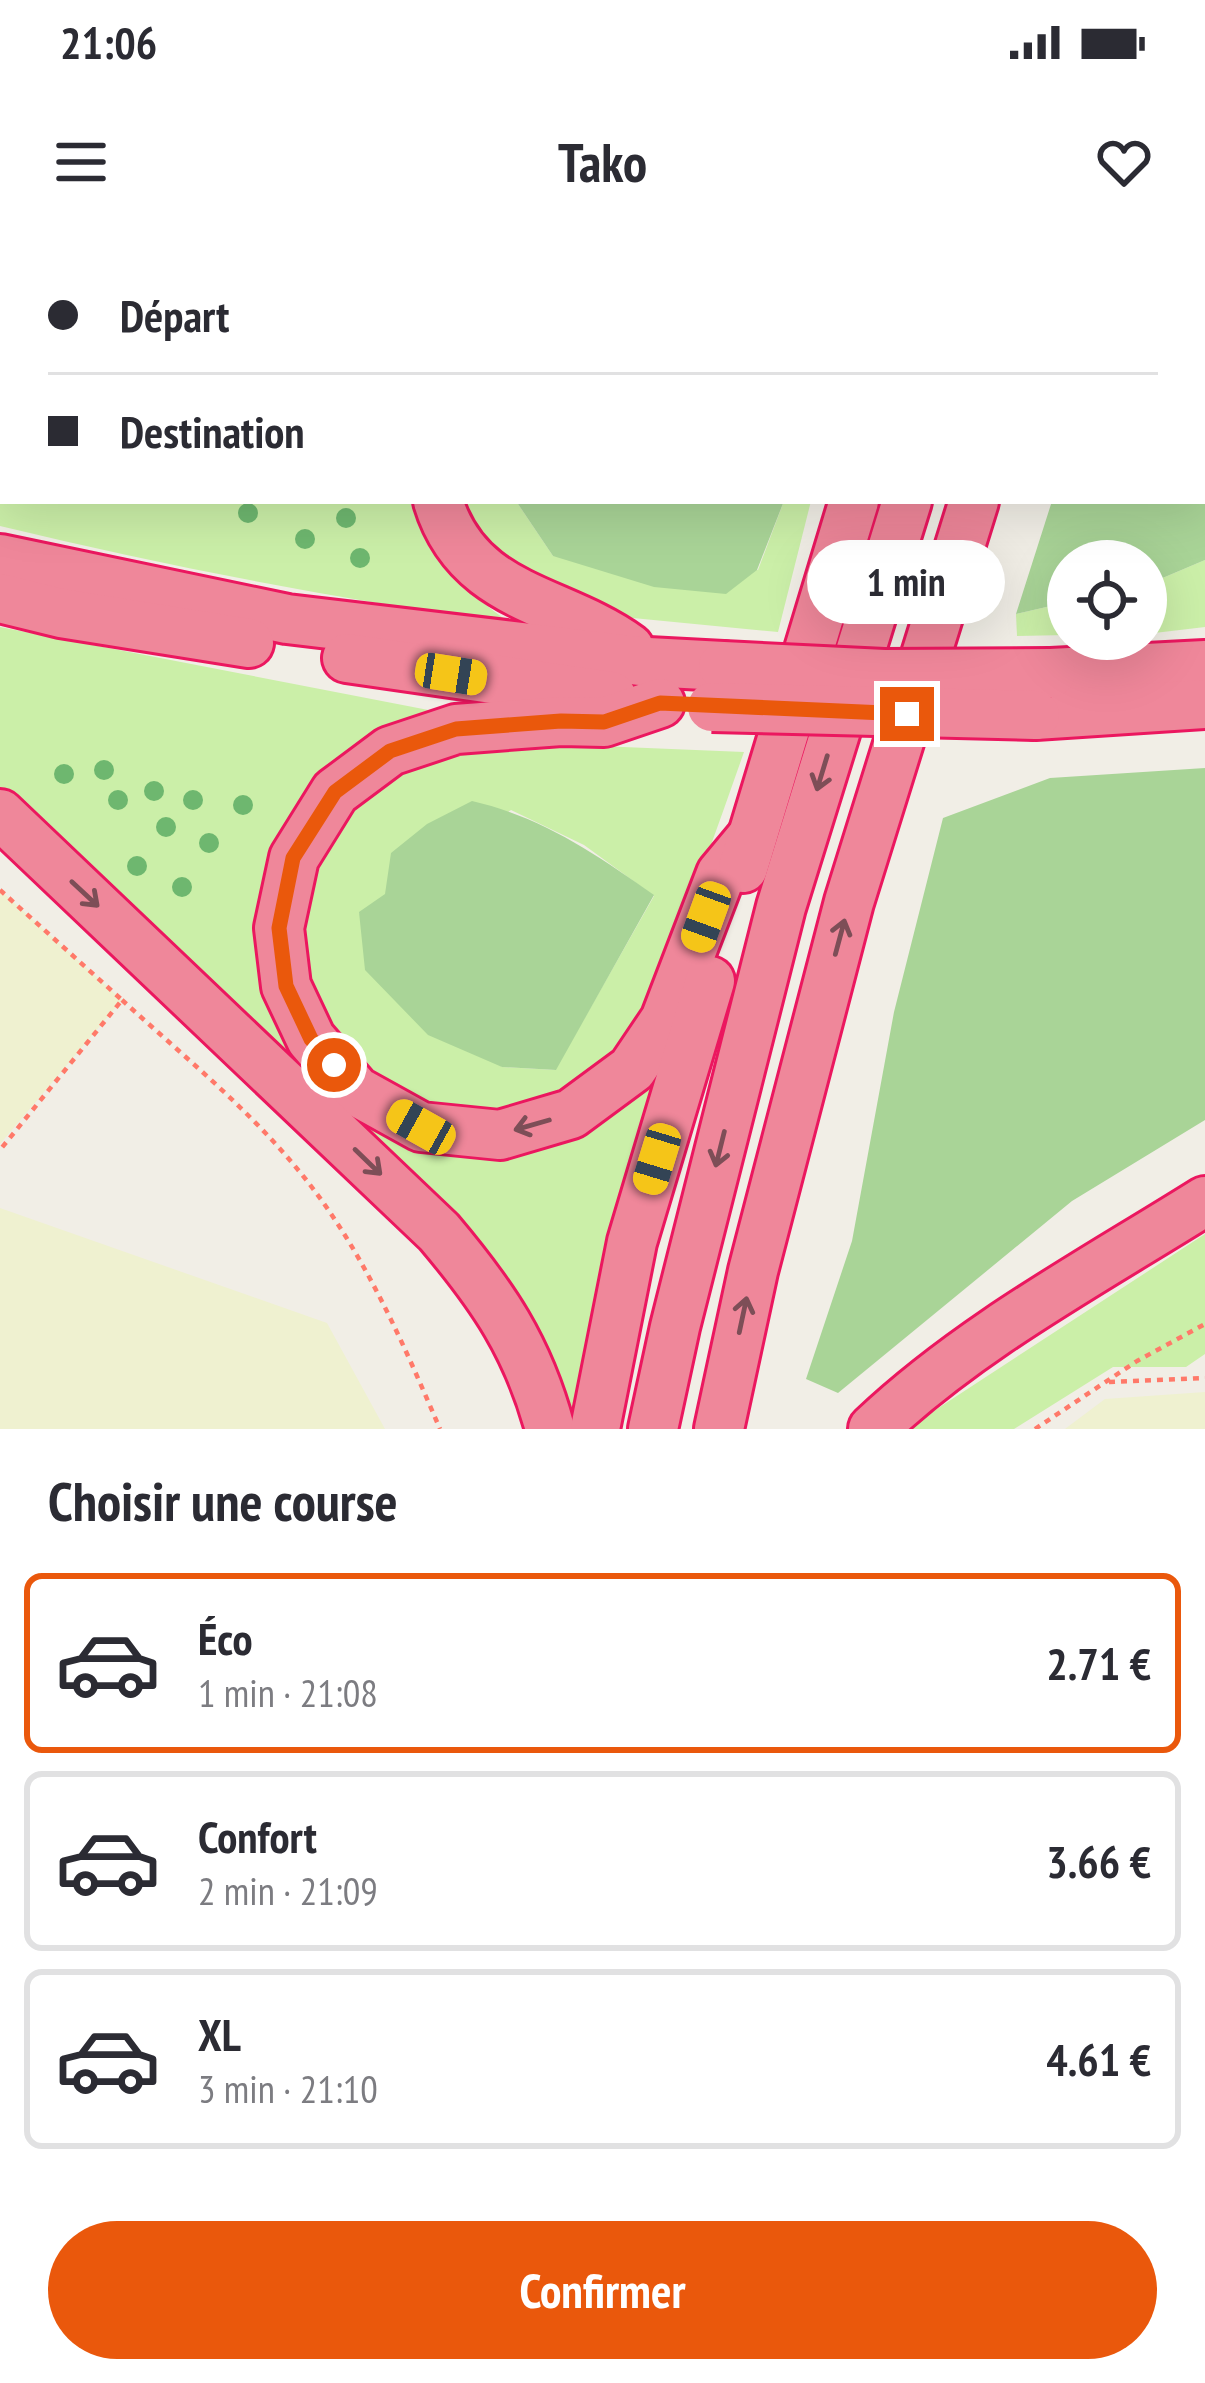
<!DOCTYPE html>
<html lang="fr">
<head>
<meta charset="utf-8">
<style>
  body { margin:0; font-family:"PT Sans Narrow",sans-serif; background:#f2f2f3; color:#2b2b33; height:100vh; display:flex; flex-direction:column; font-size:45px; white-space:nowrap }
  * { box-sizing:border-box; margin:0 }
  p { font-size:39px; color:#7c7c81 }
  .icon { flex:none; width:66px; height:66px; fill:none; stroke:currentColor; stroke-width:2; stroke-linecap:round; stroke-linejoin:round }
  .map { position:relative; height:1189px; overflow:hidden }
  .panel { display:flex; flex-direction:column; background:#fff; flex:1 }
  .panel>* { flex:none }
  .guide { position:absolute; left:0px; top:0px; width:1206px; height:264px; box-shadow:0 12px 48px #0002; display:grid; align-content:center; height:264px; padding:0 48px; background:#fff }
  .buttons { position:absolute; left:1047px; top:300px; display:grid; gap:24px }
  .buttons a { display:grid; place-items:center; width:120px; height:120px; border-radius:50%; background:#fff; box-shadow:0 12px 48px #0002; font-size:60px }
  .end { position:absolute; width:54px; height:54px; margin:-27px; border:15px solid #ea580c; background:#fff; box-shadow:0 0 0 6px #fff }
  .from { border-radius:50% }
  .bubble { position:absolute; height:84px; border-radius:42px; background:#fff; box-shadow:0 12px 48px #0002; font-size:39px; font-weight:800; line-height:84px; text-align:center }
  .car { position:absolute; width:36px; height:72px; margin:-36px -18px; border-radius:15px; box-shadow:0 0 9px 3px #0007; background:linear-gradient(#f5c518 24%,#345 0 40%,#f5c518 0 76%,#345 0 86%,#f5c518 0) }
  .guide b { display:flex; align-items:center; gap:42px; height:114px; font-size:45px }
  .guide b+b { border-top:3px solid #e1e1e2 }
  .guide i { width:30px; height:30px; background:#2b2b33 }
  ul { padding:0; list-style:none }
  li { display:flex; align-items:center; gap:36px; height:180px; margin:0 24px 18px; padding:0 24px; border:6px solid #e1e1e2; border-radius:18px }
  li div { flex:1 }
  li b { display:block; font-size:45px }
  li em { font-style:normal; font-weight:800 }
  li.current { border-color:#ea580c }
  li>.icon { width:108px; height:108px; stroke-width:1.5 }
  h2 { padding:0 48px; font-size:54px; line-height:144px }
  .action { display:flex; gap:24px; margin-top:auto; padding:24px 48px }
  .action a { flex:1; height:138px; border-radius:72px; background:#ea580c; color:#fff; font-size:48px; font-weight:800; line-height:138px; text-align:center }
  .status { display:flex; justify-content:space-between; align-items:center; height:84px; padding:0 60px; background:#fff; direction:ltr }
  .status svg { height:33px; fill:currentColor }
  header { display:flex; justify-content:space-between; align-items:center; height:156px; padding:0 48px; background:#fff; font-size:54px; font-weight:800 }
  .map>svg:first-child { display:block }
  .farmland { fill:#eff1d0 }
  .grass { fill:#cbefa8; fill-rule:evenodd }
  .forest { fill:#a9d497 }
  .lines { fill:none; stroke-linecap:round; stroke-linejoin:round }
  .highway-casing { stroke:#eb175f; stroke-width:54 }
  .path { stroke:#ff7969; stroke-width:4.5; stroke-dasharray:6 6; stroke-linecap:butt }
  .highway { stroke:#ef879a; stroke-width:48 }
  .highway-bridge-casing { stroke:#eb175f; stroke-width:54; stroke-linecap:butt }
  .highway-bridge { stroke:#ef879a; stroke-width:48 }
  .tree { fill:#6eb76f }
  .oneway { stroke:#7d4e57 }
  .route { stroke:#ea580c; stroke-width:15 }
</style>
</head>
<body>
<div class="status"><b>21:06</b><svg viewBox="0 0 49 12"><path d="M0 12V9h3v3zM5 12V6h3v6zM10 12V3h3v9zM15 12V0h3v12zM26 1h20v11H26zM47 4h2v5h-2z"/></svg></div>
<header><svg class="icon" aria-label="menu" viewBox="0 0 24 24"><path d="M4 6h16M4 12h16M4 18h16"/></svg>Tako<svg class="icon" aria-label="heart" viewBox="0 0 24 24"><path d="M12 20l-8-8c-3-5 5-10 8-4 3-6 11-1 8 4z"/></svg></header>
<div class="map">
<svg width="1205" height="1189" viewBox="0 0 1205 1189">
  <rect width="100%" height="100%" fill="#f1eee6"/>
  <g class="farmland">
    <polygon points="0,0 316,0 3,3 3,105"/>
    <polygon points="0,650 122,760 0,904"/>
    <polygon points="0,968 327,1083 385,1189 0,1189"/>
    <polygon points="1205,1152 1205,1189 1065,1189 1105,1159"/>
  </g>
  <g class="grass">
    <path d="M0,244l3,17h407c18,62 51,85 101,123 -172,-25 -342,-57 -511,-98z"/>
    <polygon points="460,261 516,261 553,316 758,330 784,261 811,261 778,392 602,375 481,306"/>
    <polygon points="1205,320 1205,387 1146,394 1146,345"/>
    <polygon points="1068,362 1068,395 1017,396 1016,374"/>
    <polygon points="0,387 449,474 364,514 270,733 406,895 643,837 657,837 569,1188 552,1128 0,556"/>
    <path d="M526,503l218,9c-24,68 -48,137 -76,204 -9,21 -16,48 -30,66 -42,57 -72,76 -141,87 -19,3 -44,5 -64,1 -36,-6 -102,-74 -119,-107 -39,-72 10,-181 72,-225 34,-25 99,-29 140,-35zM511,570l73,35 70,51 -99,174 -53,-3 -143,-154z"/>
    <polygon points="1205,994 1205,1114 1186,1127 1113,1127 1014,1189 912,1189 920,1180"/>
  </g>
  <g class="forest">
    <polygon points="1134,0 1205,0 1205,320 1146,345 1146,321 1068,321 1068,362 1016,374 1052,261 1203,261 1203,3 1133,3"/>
    <polygon points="516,261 784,261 757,330 726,354 654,347 553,316"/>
    <polygon points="1205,528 1205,880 1072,961 838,1153 806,1139 852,1001 894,772 943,578 1050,538"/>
    <path d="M472,561c70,16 124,53 182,94l-98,175 -54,-3 -74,-32 -63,-65 -6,-58 26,-18 6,-41 36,-29z"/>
  </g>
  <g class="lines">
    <g class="highway-casing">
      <g id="highway">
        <polyline points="841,0 843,3"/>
        <polyline points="413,3 417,0"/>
        <polyline points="500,3 504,0"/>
        <polyline points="945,3 946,0"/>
        <polyline points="1000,3 1001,0"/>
        <polyline points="1065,3 1066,0"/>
        <polyline points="0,231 3,231"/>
        <path d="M438,261c30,99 123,97 191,147"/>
        <polyline points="0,319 287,379 648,422 723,426"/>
        <polyline points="0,358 61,373 249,403"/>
        <polyline points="347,418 611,456"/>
        <polyline points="1051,433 1205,425"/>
        <polyline points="660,463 604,482 561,481 456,489 390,511 335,552 294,618 279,688 286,746 311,799 356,851 421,887 500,895 571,874 632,829 665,780 721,634 751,598"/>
        <polyline points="1035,475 1205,464"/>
        <path d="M0,574l439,418c54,64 89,115 111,197"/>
        <polyline points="743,628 854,261"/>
        <polyline points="595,1189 632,1002 710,741"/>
        <polyline points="653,1189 675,1087 781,667 907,261"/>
        <polyline points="719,1189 753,1031 849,662 974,261"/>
        <path d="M873,1189c97,-92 219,-157 332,-228"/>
      </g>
    </g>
    <g class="path">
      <polyline points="337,3 340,0"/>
      <polyline points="0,156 3,156"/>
      <polyline points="0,650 122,760 0,910"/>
      <path d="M122,760c58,53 121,104 172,165 65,76 107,173 146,264"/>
      <polyline points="1109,1142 1205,1138"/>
      <polyline points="1035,1189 1137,1121 1205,1084"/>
    </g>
    <use href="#highway" class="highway"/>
    <g class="highway-bridge-casing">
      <g id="highway-bridge">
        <polyline points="723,426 884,434 1051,433"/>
        <polyline points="712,467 1035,475"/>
      </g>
    </g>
    <use href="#highway-bridge" class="highway-bridge"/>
  </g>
  <g class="tree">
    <circle cx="248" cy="273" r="10"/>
    <circle cx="346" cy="278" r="10"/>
    <circle cx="305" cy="299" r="10"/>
    <circle cx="360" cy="318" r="10"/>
    <circle cx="104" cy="530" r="10"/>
    <circle cx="64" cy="534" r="10"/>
    <circle cx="154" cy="551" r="10"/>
    <circle cx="118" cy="560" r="10"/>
    <circle cx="193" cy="560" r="10"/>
    <circle cx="243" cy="565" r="10"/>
    <circle cx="166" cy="587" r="10"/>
    <circle cx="209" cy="603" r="10"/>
    <circle cx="137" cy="626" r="10"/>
    <circle cx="182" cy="647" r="10"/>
  </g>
  <defs><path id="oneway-shaft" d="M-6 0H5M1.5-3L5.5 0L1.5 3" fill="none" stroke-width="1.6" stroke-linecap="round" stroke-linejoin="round" transform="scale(3)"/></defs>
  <g class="oneway">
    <use href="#oneway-shaft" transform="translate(822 533) rotate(107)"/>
    <use href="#oneway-shaft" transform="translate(85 654) rotate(43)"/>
    <use href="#oneway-shaft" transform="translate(840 697) rotate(-75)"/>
    <use href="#oneway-shaft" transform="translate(532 885) rotate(164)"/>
    <use href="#oneway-shaft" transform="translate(720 909) rotate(104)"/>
    <use href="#oneway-shaft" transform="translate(368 922) rotate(44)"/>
    <use href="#oneway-shaft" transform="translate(743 1075) rotate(-78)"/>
  </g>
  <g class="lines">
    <polyline class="route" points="334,825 311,799 286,746 279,688 293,618 335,552 390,511 456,489 561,481 604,482 660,463 907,474"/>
  </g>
</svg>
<div class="buttons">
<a><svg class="icon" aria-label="locate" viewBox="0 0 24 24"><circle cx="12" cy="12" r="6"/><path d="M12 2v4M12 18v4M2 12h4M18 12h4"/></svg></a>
</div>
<i class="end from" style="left:334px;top:825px"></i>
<i class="end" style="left:907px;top:474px"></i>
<div class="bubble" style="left:807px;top:300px;width:198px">1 min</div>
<i class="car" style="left:451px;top:434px;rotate:99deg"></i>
<i class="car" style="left:706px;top:677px;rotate:200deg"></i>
<i class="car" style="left:421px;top:887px;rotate:299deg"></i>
<i class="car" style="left:657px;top:919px;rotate:197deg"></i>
<div class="guide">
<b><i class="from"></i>Départ</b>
<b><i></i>Destination</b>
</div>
</div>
<section class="panel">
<h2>Choisir une course</h2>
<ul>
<li class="current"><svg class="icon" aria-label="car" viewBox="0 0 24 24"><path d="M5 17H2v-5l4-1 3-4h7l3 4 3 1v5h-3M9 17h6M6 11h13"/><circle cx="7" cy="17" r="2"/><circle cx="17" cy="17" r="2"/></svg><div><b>Éco</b><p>1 min · 21:08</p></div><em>2.71 €</em></li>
<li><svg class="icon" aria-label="car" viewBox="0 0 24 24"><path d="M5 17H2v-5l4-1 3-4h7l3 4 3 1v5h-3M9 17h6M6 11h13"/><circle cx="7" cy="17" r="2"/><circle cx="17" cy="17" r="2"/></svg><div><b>Confort</b><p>2 min · 21:09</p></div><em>3.66 €</em></li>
<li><svg class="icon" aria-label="car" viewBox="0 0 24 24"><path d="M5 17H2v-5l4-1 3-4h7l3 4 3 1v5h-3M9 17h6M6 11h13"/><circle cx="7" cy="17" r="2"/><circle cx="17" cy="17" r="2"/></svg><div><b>XL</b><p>3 min · 21:10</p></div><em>4.61 €</em></li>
</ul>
<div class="action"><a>Confirmer</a></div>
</section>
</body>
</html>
